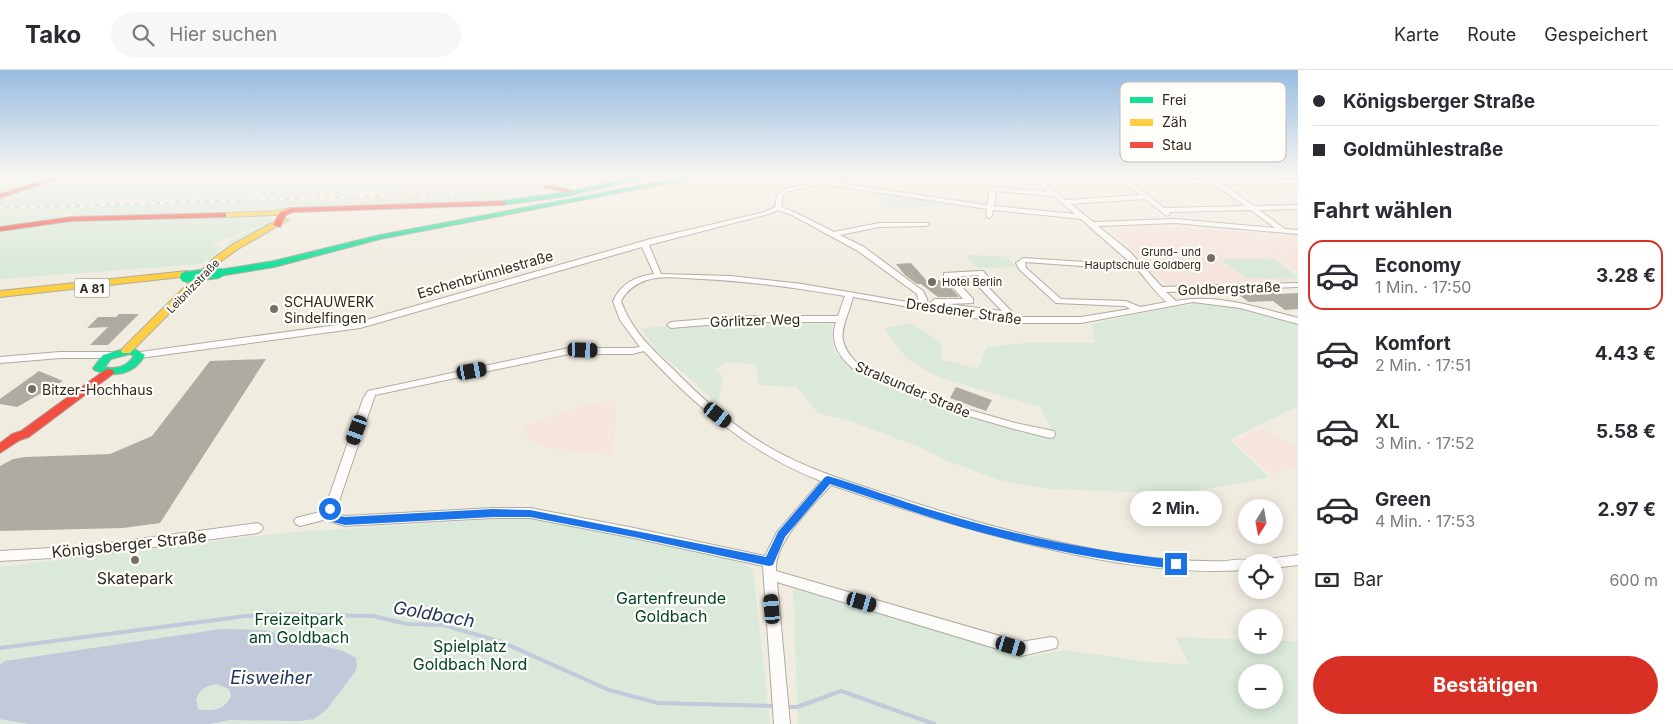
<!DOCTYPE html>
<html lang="de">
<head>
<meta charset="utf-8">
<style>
  body { margin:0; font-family:Inter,sans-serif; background:#f7f7f7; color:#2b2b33; height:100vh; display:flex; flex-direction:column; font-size:19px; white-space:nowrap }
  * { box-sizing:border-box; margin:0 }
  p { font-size:16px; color:#7c7c81 }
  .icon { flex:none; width:28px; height:28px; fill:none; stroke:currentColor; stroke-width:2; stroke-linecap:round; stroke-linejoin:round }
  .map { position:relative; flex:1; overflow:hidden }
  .panel { display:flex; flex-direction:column; background:#fff; width:375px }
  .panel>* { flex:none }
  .banner { display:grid; align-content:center; height:110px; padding:0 15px; background:#fff }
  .needle { width:32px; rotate:191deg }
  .tools { position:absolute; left:1238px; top:429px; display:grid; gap:10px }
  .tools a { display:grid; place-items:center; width:45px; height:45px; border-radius:50%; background:#fff; box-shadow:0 2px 12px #0003; font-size:25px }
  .end { position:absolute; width:22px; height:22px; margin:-11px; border:6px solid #1a73e8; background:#fff; box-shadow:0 0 0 2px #fff }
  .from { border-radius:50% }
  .bubble { position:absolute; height:35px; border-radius:18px; background:#fff; box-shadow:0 2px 12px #0003; font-size:16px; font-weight:700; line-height:35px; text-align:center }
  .car { position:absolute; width:15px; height:30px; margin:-15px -8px; border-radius:6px; box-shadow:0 0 4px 1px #0007; background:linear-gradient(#222 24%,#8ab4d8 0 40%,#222 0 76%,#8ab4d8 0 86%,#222 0) }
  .banner b { display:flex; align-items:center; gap:18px; height:48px; font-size:19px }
  .banner b+b { border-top:1px solid #e1e1e2 }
  .banner i { width:12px; height:12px; background:#2b2b33 }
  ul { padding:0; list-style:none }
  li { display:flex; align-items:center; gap:15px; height:70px; margin:0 10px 8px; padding:0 5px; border:2px solid transparent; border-radius:15px }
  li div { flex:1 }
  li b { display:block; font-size:19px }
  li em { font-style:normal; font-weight:700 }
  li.current { border-color:#d93025 }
  li>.icon { width:45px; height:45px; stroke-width:1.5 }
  h2 { padding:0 15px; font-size:22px; line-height:60px }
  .pay { display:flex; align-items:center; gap:12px; height:55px; padding:0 15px; font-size:19px }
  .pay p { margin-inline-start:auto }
  .button { display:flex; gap:10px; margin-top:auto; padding:10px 15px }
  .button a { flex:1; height:58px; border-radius:30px; background:#d93025; color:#fff; font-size:20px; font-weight:700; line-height:58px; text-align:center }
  header { display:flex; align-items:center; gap:30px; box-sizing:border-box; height:70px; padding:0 25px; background:#fff; border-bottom:1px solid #e1e1e2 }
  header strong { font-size:24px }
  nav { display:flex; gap:28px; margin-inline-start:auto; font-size:18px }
  .search { width:350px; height:45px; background:#f7f7f7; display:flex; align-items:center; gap:12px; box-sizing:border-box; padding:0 18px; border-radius:28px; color:#7c7c81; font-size:19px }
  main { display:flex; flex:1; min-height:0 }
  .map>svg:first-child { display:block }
  .education { fill:#f6e5dd }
  .green { fill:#dae9da; fill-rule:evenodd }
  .water { fill:#c1cada; fill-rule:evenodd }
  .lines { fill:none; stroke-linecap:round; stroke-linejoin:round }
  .stream { stroke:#c1cada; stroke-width:4 }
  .building { fill:#afaba1 }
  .street-casing { stroke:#b1aca3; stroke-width:2 }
  .fast-casing { stroke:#b1aca3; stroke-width:2 }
  .slow-casing { stroke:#b1aca3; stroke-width:2 }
  .jam-casing { stroke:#b1aca3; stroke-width:2 }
  .street { fill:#fdfcfa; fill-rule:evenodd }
  .fast { fill:#16e098; fill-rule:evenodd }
  .slow { fill:#ffcf43; fill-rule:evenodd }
  .jam { fill:#f24e42; fill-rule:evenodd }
  .rail-casing { stroke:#d6d4d1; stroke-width:3 }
  .rail { stroke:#fffdf8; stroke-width:2; stroke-dasharray:5; stroke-linecap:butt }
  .fast-bridge-casing { stroke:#b1aca3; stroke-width:12; stroke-linecap:butt }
  .fast-bridge { stroke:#16e098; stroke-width:10 }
  .route { fill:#1a73e8 }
  .poi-dot { fill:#736f64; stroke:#fffdf8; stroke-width:2 }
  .labels { text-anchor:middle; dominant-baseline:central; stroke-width:4.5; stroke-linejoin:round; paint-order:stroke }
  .far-poi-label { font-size:11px; fill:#2f2b22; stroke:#fffdf8; text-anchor:end }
  .far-street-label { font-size:11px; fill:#2f2b22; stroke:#fffdf8 }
  .shield { fill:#fffdf8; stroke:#6d6a62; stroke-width:1 }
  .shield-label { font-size:12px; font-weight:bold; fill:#2f2b22 }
  .street-label { font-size:14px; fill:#2f2b22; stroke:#fffdf8 }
  .poi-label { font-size:14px; fill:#2f2b22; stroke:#fffdf8; text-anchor:start }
  .near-street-label { font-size:16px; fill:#2f2b22; stroke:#fffdf8 }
  .near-poi-label { font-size:16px; fill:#2f2b22; stroke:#fffdf8 }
  .near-park-label { font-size:16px; fill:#02452e; stroke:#fffdf8 }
  .near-water-label { font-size:18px; font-style:italic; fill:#21365d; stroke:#fffdf8 }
  .key { fill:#fffdf8; stroke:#c1beb8; stroke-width:1 }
  .key-label { font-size:14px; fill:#2f2b22 }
</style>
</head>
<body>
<header>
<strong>Tako</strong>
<div class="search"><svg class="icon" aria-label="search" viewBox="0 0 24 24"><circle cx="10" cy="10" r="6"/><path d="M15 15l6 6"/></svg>Hier suchen</div>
<nav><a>Karte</a><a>Route</a><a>Gespeichert</a></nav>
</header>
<main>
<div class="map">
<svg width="1298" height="654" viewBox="0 0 1298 654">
  <rect width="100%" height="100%" fill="#f1ece0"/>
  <g class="education">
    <polygon points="1180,157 1258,163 1290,187 1275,189 1298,206 1298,210 1222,213 1223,217 1170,219 1139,186 1107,158"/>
    <polygon points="1264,166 1294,167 1298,169 1298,201 1281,189 1293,187"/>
    <polygon points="608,331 615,333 617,342 612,386 549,378 535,373 526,365 525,356 585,335"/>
    <polygon points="1263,358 1298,378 1298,396 1272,405 1233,371"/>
  </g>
  <g class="green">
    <path d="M0,106h539l-2,6 -53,6 -403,14 -17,5 348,-10 65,-4 65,-8 1,4c-10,13 -47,11 -62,12l-407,16 -3,-1 4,-5h-12l-3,6 -60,10z"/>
    <polygon points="873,123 935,132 939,136 889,138"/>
    <polygon points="262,145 272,149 271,153 231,174 226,173 267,153 211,175 222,179 201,194 0,209 0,161 54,152"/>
    <polygon points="966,185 1006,186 1016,197 977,198"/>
    <polygon points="1220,189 1273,189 1298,207 1298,209 1246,208"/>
    <polygon points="1203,233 1235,238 1298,253 1298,336 1230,370 1269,407 1232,415 1182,422 1132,422 1051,419 1004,412 945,390 920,377 850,351 818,343 797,317 759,315 756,295 728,292 713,300 723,306 718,335 699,316 657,281 642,260 643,258 744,251 745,254 768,254 768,251 777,251 778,254 829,254 828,251 833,251 832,272 835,283 855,298 965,345 1003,356 1056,367 1040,337 938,307 907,289 884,258 911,253 943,274 940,289 978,299 987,277 1025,273 1095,273 1091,254 1173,237"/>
    <polygon points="529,447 738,491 753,499 770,654 0,654 0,497 281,463"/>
    <path d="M793,518l235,69 36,-7 91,13 34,1 -13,-27 70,3v5h28v-4h24v83h-500zM1246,602h28v28h-28z"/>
  </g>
  <path class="water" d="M221,559l43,1 79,21 13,7 1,8 -2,6 -28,37 -13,10 -15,2 -70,-1 -19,4h-181l-29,-5v-54l5,-4zM217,614l12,5 2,7c-7,15 -18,15 -33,13l-2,-9c4,-11 9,-14 21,-16z"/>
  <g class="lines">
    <g class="stream">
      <polyline points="0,578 246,546 279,544 373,546 407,554 443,555 502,572 609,620 658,633 776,636"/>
      <polyline points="786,637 797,637 841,621 934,654"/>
    </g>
  </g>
  <g class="building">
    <polygon points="911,193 927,211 944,210 959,227 938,227 921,214 917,214 905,205 896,194"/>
    <polygon points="1275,221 1278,224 1298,223 1298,239 1285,240 1273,231 1249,232 1236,223"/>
    <polygon points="119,244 139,244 108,275 90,275 108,257 87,258 98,247 116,247"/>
    <polygon points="266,289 160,453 123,458 0,461 0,396 13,389 25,387 110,384 152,366 210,291"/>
    <polygon points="39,301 63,311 17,337 0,334 0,329"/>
    <polygon points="956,317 992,330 986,341 950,328"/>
  </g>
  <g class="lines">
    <g class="street-casing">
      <g id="street">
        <path d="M841,106h11l-21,6 156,23 3,-16 3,-2 55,5 -8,-8 -36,-8c12,0 24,4 36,5 7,0 14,-5 23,-5l-17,7 20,17 74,-5 -20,-17h-11l-3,-2h35l75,4 82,-1v4l-75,1 31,22 44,-1v4l-39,1 26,19 13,1v4l-123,-11 -77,3 32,26 32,35 136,-4v4l-132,5 10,9c41,-8 83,7 122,17v6l-58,-16 -47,-6 -112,21h-69l-46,-6 -113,-20c-8,30 -21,42 5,67l112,46 45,13 39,8 1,3 -1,3 -4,1 -36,-9 -52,-15 -110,-46c-15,-14 -22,-26 -16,-46h-95l-70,6 -4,-3 4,-3 70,-6h97l7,-20c-48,-8 -96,-15 -145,-17 -17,-1 -37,-4 -53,1 -12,4 -20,10 -26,21 10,29 31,48 52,68 28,29 59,56 94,77 39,23 82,36 126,50 76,25 155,47 235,59 32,4 65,7 98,6 8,-1 19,-3 25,1h-5v8c-75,5 -149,-9 -222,-27 -65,-16 -129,-36 -193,-58 -18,21 -57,56 -55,86l245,71 30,-5 5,1 2,5 -2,5 -35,8 -244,-74 13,142h-16l-11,-158 -129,-28 -104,-20h-37l-148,8 -16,-5 -2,-2 -27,7 -4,-2 -2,-3 2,-3 28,-7 39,-112 5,-8 201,-43h63l8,-1 -20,-27 -7,-19c8,-17 22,-25 41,-27l-12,-27 -282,81 -220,30 -5,-3 5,-3 219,-30 295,-84 111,-26 10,-5 2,-12 4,-5zM1128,109l86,5 31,22 -81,2zM821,114l166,25 -1,7 3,2 3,-2 1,-6 88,9 52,46 -110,-7 -7,5 3,6 37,34 69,3 5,3 -49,8h-70l3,-2 -1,-2 -24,-25 7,-2 -13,-15h-3l-36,2v4l19,22h-28l-4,3 7,5 -10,-2 -1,-6 -4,-8 -59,-44 -24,-12 39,-8 47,-1 3,-2 -1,-1h-49l-45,9 -38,-19 -15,-6 2,-12 2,-3zM996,121l58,5 21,18 -81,-8zM1145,129l22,17 3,-2 -1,-2 82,-2 24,18 -100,-9 -82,3 -22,-18zM778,140l14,5 66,36 59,43 2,10 -117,-20 -71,-8 -70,-2 -12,-29 120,-31zM1025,192l113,8c8,9 21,27 29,32l-27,5 -14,-6 -65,-2 -35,-31zM978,205l7,9h-6l-1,2 24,25 -54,-7 25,-1v-4l-20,-22zM644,281c51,55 107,103 177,130l-44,51 -12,24 -131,-28 -104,-20h-37l-148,8 -10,-3 40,-118 194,-41h63z"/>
        <polygon points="60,282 111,282 116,285 111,288 60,288 0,293 0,287"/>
        <polygon points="257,453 261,455 263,458 261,461 257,463 86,486 0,491 0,481 86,476"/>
        <polygon points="1298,485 1298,495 1274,498 1274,492 1268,492 1269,489"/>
      </g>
    </g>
    <g class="fast-casing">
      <g id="fast">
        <polygon points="640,106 652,106 567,126 502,135 498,133 502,131 567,122"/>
        <polygon points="692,106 706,106 380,169 274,197 219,206 215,203 219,200 274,191 380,165"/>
        <path d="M131,277l14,8c-11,20 -30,23 -51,15l-1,-2 10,-13zM130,284l4,2c-7,10 -17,14 -29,11l6,-8z"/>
      </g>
    </g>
    <g class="slow-casing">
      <g id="slow">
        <polygon points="291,138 295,140 294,142 275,145 223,147 219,145 223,143 275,141"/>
        <polygon points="281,148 288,150 238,179 221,191 130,283 122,283 121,281 122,279 215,187 232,175"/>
        <polygon points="187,201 191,204 190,206 0,227 0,221"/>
      </g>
    </g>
    <g class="jam-casing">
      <g id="jam">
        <polygon points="57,106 67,106 0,128 0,124"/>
        <polygon points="544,114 573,121 569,123 547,118 544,118"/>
        <polygon points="502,131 505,131 505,135 292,142 286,145 280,157 273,155 280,142 291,138"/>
        <polygon points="223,143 226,143 226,147 71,151 0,161 0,157 71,147"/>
        <polygon points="109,299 113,300 114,302 113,304 29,367 20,370 0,383 0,373 12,364 21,361 105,300"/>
      </g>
    </g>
    <use href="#street" class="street"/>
    <use href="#fast" class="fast"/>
    <use href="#slow" class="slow"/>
    <use href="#jam" class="jam"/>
    <g class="rail-casing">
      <polyline id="rail" points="0,138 437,124 524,117 592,106"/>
    </g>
    <use href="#rail" class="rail"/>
    <g class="fast-bridge-casing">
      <polyline id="fast-bridge" points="185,207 219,203"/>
    </g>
    <use href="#fast-bridge" class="fast-bridge"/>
  </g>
  <linearGradient id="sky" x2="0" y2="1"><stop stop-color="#98bde2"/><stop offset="0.54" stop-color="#f9f6f1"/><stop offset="1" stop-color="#f9f6f1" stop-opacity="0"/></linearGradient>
  <rect width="1298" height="198" fill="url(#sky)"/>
  <path class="route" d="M828,406c41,12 80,28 120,39 74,22 151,37 228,45l5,4 -5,5c-78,-9 -156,-24 -231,-47 -38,-12 -76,-25 -115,-38l-45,53 -12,28 -4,1 -135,-29 -104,-20h-37l-148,8 -16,-4 -5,-7 2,-8h7l3,9 9,2 148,-8 37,1 236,47 12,-25 47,-55z"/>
  <g class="poi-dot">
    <circle cx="1211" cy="188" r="5"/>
    <circle cx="932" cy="212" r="5"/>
    <circle cx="274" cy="239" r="5"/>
    <circle cx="32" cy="319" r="5"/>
    <circle cx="135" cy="490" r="5"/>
  </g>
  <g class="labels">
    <g class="far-poi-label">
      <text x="1201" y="182">Grund- und<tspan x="1201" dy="13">Hauptschule Goldberg</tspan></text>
      <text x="942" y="212" text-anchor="start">Hotel Berlin</text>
    </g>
    <g class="far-street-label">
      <text transform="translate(193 216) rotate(-46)">Leibnizstraße</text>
    </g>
    <rect class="shield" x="74.5" y="208.5" width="35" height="19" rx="4"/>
    <g class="shield-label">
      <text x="92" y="218">A 81</text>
    </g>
    <g class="street-label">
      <text transform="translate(485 204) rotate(-16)">Eschenbrünnlestraße</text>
      <text transform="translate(1229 218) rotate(-2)">Goldbergstraße</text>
      <text transform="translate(964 241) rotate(8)">Dresdener Straße</text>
      <text transform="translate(755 250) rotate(-2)">Görlitzer Weg</text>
      <text transform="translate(913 319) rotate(23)">Stralsunder Straße</text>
    </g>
    <g class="poi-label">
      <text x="284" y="231">SCHAUWERK<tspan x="284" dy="16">Sindelfingen</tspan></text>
      <text x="42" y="319">Bitzer-Hochhaus</text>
    </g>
    <g class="near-street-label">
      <text transform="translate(129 474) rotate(-6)">Königsberger Straße</text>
    </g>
    <g class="near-poi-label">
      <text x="135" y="508">Skatepark</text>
    </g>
    <g class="near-park-label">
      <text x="671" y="528">Gartenfreunde<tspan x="671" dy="18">Goldbach</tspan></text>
      <text x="299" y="549">Freizeitpark<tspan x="299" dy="18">am Goldbach</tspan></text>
      <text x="470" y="576">Spielplatz<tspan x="470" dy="18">Goldbach Nord</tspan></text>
    </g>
    <g class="near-water-label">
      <text transform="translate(434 544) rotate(10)">Goldbach</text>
      <text x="271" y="607">Eisweiher</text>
    </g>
  </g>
  <rect x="1120" y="12" width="166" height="80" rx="8" class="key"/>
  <rect x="1130" y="27" width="23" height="6" fill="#16e098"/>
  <rect x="1130" y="49" width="23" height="7" fill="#ffcf43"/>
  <rect x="1130" y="72" width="23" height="6" fill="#f24e42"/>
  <g class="key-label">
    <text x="1162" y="35">Frei</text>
    <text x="1162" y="57">Zäh</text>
    <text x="1162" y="80">Stau</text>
  </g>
</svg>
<div class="tools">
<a><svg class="needle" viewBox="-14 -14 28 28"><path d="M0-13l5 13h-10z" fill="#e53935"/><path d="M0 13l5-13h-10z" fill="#7c7c81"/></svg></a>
<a><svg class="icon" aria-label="locate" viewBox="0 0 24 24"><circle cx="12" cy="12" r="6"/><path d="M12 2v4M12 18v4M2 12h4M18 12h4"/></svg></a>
<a>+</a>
<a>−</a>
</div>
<i class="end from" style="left:330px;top:439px"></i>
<i class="end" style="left:1176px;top:494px"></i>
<div class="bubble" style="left:1130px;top:421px;width:92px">2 Min.</div>
<i class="car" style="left:583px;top:280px;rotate:92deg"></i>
<i class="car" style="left:472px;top:301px;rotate:80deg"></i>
<i class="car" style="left:718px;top:345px;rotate:128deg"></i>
<i class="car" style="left:357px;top:360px;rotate:200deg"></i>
<i class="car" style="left:862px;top:532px;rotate:106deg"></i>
<i class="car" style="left:772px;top:539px;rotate:355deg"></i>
<i class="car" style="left:1011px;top:576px;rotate:106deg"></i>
</div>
<section class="panel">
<div class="banner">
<b><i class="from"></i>Königsberger Straße</b>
<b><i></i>Goldmühlestraße</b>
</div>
<h2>Fahrt wählen</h2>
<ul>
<li class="current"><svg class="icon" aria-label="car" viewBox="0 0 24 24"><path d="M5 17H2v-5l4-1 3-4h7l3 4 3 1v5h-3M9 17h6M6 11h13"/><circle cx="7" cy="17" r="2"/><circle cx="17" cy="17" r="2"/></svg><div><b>Economy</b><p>1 Min. · 17:50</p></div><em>3.28 €</em></li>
<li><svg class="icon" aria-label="car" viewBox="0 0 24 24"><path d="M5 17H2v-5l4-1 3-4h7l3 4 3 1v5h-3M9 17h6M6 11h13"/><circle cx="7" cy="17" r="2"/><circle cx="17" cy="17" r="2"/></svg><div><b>Komfort</b><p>2 Min. · 17:51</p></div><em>4.43 €</em></li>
<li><svg class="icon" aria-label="car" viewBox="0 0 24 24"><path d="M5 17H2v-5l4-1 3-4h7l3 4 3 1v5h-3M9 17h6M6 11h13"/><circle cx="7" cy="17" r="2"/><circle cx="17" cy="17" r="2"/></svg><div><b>XL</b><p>3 Min. · 17:52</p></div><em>5.58 €</em></li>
<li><svg class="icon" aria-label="car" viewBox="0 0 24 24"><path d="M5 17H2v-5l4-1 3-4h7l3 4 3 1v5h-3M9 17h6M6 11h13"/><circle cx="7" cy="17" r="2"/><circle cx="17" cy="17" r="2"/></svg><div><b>Green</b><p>4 Min. · 17:53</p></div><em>2.97 €</em></li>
</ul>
<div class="pay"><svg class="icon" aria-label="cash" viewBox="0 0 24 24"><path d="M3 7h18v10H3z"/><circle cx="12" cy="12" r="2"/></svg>Bar<p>600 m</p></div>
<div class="button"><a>Bestätigen</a></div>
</section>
</main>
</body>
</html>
